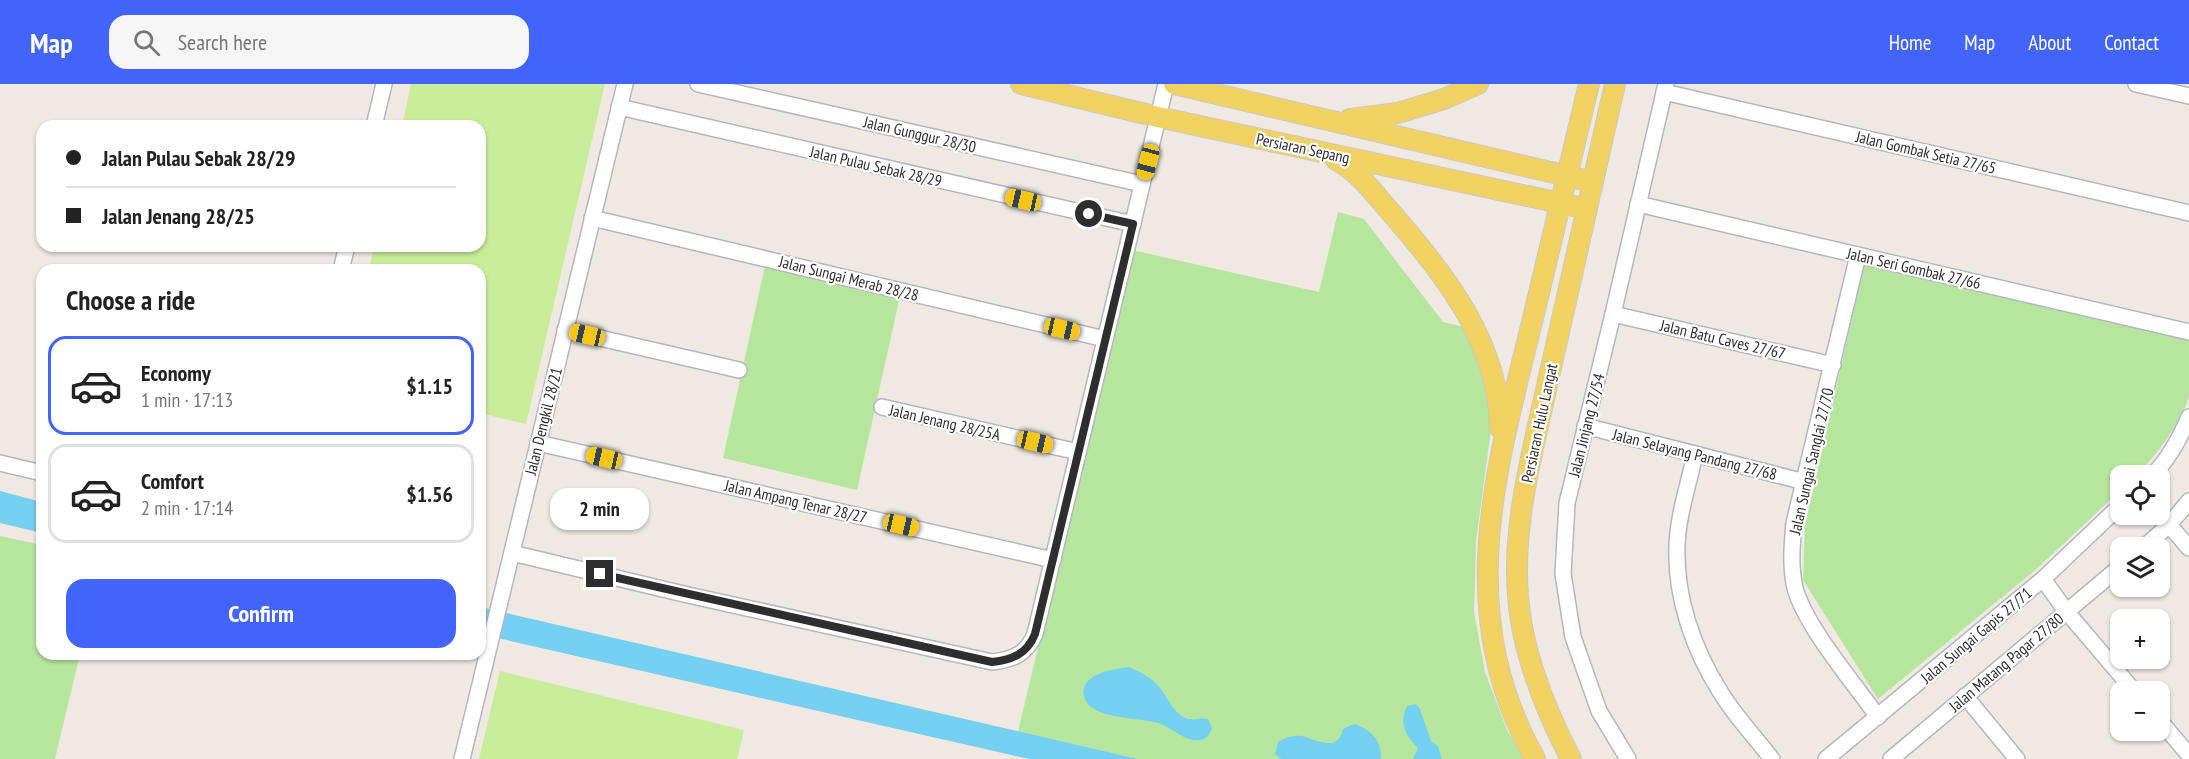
<!DOCTYPE html>
<html lang="en">
<head>
<meta charset="utf-8">
<style>
  body { margin:0; font-family:"PT Sans Narrow",sans-serif; background:#f6f6f6; color:#222; height:100vh; display:flex; flex-direction:column; font-size:22px; white-space:nowrap }
  * { box-sizing:border-box; margin:0 }
  p { font-size:20px; color:#767676 }
  .icon { flex:none; width:33px; height:33px; fill:none; stroke:currentColor; stroke-width:2; stroke-linecap:round; stroke-linejoin:round }
  .map { position:relative; flex:1; overflow:hidden }
  .sheet { position:absolute; left:36px; top:180px; width:450px; height:396px; display:flex; flex-direction:column; background:#fff; border-radius:18px; box-shadow:0 2px 4px #0004 }
  .sheet>* { flex:none }
  .guide { position:absolute; left:36px; top:36px; width:450px; height:132px; border-radius:18px; box-shadow:0 2px 4px #0004; display:grid; align-content:center; height:132px; padding:0 30px; background:#fff }
  .fabs { position:absolute; left:2110px; top:381px; display:grid; gap:12px }
  .fabs a { display:grid; place-items:center; width:60px; height:60px; border-radius:12px; background:#fff; box-shadow:0 2px 4px #0004; font-size:30px }
  .end { position:absolute; width:27px; height:27px; margin:-14px; border:8px solid #2e2e2e; background:#fff; box-shadow:0 0 0 3px #fff }
  .from { border-radius:50% }
  .bubble { position:absolute; height:42px; border-radius:18px; background:#fff; box-shadow:0 2px 4px #0004; font-size:20px; font-weight:700; line-height:42px; text-align:center }
  .car { position:absolute; width:18px; height:36px; margin:-18px -9px; border-radius:8px; box-shadow:0 0 4px 2px #0007; background:linear-gradient(#f5c518 24%,#345 0 40%,#f5c518 0 76%,#345 0 86%,#f5c518 0) }
  .guide b { display:flex; align-items:center; gap:21px; height:57px; font-size:22px }
  .guide b+b { border-top:2px solid #e0e0e0 }
  .guide i { width:15px; height:15px; background:#222 }
  ul { padding:0; list-style:none }
  li { display:flex; align-items:center; gap:18px; height:99px; margin:0 12px 9px; padding:0 18px; border:3px solid #e0e0e0; border-radius:18px }
  li div { flex:1 }
  li b { display:block; font-size:22px }
  li em { font-style:normal; font-weight:700 }
  li.on { border-color:#4264fb }
  li>.icon { width:54px; height:54px; stroke-width:1.5 }
  h2 { padding:0 30px; font-size:27px; line-height:72px }
  .button { display:flex; gap:12px; margin-top:auto; padding:12px 30px }
  .button a { flex:1; height:69px; border-radius:18px; background:#4264fb; color:#fff; font-size:24px; font-weight:700; line-height:69px; text-align:center }
  header { display:flex; align-items:center; gap:36px; box-sizing:border-box; height:84px; padding:0 30px; background:#4264fb; color:#fff }
  header strong { font-size:28px }
  nav { display:flex; gap:33px; margin-inline-start:auto; font-size:21px }
  .search { width:420px; height:54px; background:#f6f6f6; display:flex; align-items:center; gap:15px; box-sizing:border-box; padding:0 21px; border-radius:18px; color:#767676; font-size:22px }
  .map>svg:first-child { display:block }
  .green { fill:#b6e59e }
  .pitch { fill:#c9ec9a }
  .water { fill:#75cff0 }
  .lines { fill:none; stroke-linecap:round; stroke-linejoin:round }
  .minor-casing { stroke:#b4b7c1; stroke-width:18 }
  .major-casing { stroke:#c9c9c9; stroke-width:22 }
  .minor { stroke:#fff; stroke-width:15 }
  .major { stroke:#f2d163; stroke-width:20 }
  .route { stroke:#2e2e2e; stroke-width:8 }
  .labels { text-anchor:middle; dominant-baseline:central; stroke-width:4.5; stroke-linejoin:round; paint-order:stroke }
  .street-label { font-size:16px; fill:#2e2e2e; stroke:#fff }
</style>
</head>
<body>
<header>
<strong>Map</strong>
<div class="search"><svg class="icon" aria-label="search" viewBox="0 0 24 24"><circle cx="10" cy="10" r="6"/><path d="M15 15l6 6"/></svg>Search here</div>
<nav><a>Home</a><a>Map</a><a>About</a><a>Contact</a></nav>
</header>
<div class="map">
<svg width="2189" height="675" viewBox="0 0 2189 675">
  <rect width="100%" height="100%" fill="#efe9e1"/>
  <g class="green">
    <polygon points="1338,128 1364,135 1443,238 1464,243 1485,287 1493,331 1476,457 1474,528 1485,588 1507,646 1524,675 1138,675 1018,648 1132,166 1319,208"/>
    <path d="M1864,181l325,74c0,18 0,38 0,56 -4,23 -36,65 -53,80l-15,1v14l-87,81 -156,128 -75,-119 2,-54z"/>
    <polygon points="765,182 900,212 857,406 723,374"/>
    <polygon points="0,452 42,461 42,570 80,570 55,675 0,675"/>
  </g>
  <g class="pitch">
    <polygon points="411,0 605,0 526,340 480,329 480,186 369,186 374,162 480,162 480,42 402,42"/>
    <polygon points="500,587 744,646 737,675 479,675"/>
  </g>
  <g class="water">
    <polygon points="0,407 42,418 42,449 0,439"/>
    <polygon points="480,523 1138,675 1029,675 480,550"/>
    <path d="M1129,583c12,5 23,11 31,21 8,10 13,24 25,30 7,3 15,-1 23,1l4,9c-2,6 -5,11 -12,12 -14,3 -29,-13 -42,-17 -19,-6 -69,-3 -74,-27 -5,-22 29,-27 45,-29z"/>
    <path d="M1416,620l4,5 11,32 7,5 4,13h-29l5,-11c-13,-13 -19,-25 -11,-42z"/>
    <path d="M1354,640c17,5 28,17 27,35h-100l-6,-5 3,-12c6,-4 16,-7 24,-6 15,4 36,17 41,-7z"/>
  </g>
  <g class="lines">
    <g class="minor-casing">
      <g id="minor">
        <polyline points="698,0 1142,100"/>
        <polyline points="2136,0 2189,12"/>
        <polyline points="1664,8 2189,129"/>
        <polyline points="619,23 1133,140"/>
        <polyline points="374,42 384,0"/>
        <polyline points="1638,120 2189,248"/>
        <polyline points="592,134 1105,255"/>
        <path d="M1858,171l-64,268c-2,22 -4,43 1,65 10,38 59,95 83,129"/>
        <polyline points="341,186 347,162"/>
        <polyline points="1613,230 1833,281"/>
        <polyline points="565,246 739,286"/>
        <polyline points="882,323 1078,368"/>
        <polyline points="1585,342 1805,398"/>
        <polyline points="538,359 1053,476"/>
        <path d="M1695,370c-6,29 -17,61 -18,91 -2,52 16,104 44,148 14,23 34,44 51,66"/>
        <polyline points="0,379 42,389"/>
        <path d="M2152,392c17,-17 28,-38 37,-59"/>
        <polyline points="2169,441 2189,464"/>
        <polyline points="2143,464 2169,441 2189,417"/>
        <path d="M512,469l176,42 304,67c20,-2 35,-8 43,-28l131,-550"/>
        <polyline points="2043,495 2066,527 2135,608"/>
        <polyline points="1965,612 2017,675"/>
        <polyline points="2160,637 2189,671"/>
        <polyline points="462,675 625,0"/>
        <polyline points="1628,675 1599,627 1573,553 1563,490 1567,419 1613,230 1666,0"/>
        <polyline points="1826,675 2043,495 2121,421"/>
        <polyline points="1891,675 2121,482"/>
      </g>
    </g>
    <g class="major-casing">
      <g id="major">
        <polyline points="1021,0 1158,33 1574,122"/>
        <polyline points="1174,0 1580,95"/>
        <polyline points="1350,35 1398,29 1444,15 1478,0"/>
        <path d="M1336,76c27,15 38,34 58,56 53,61 105,128 106,212"/>
        <path d="M1535,675c-83,-148 -39,-288 -2,-441 19,-78 37,-156 56,-234"/>
        <path d="M1571,675c-26,-50 -49,-106 -53,-163 -6,-73 15,-145 30,-215 22,-99 44,-198 67,-297"/>
      </g>
    </g>
    <use href="#minor" class="minor"/>
    <use href="#major" class="major"/>
  </g>
  <g class="lines">
    <path class="route" d="M600,490l392,88c20,-2 35,-8 43,-28l98,-410 -44,-10"/>
  </g>
  <g class="labels">
    <g class="street-label">
      <text transform="translate(920 50) rotate(13)">Jalan Gunggur 28/30</text>
      <text transform="translate(1303 64) rotate(12)">Persiaran Sepang</text>
      <text transform="translate(1926 68) rotate(13)">Jalan Gombak Setia 27/65</text>
      <text transform="translate(876 82) rotate(13)">Jalan Pulau Sebak 28/29</text>
      <text transform="translate(1914 184) rotate(13)">Jalan Seri Gombak 27/66</text>
      <text transform="translate(849 194) rotate(14)">Jalan Sungai Merab 28/28</text>
      <text transform="translate(1723 255) rotate(13)">Jalan Batu Caves 27/67</text>
      <text transform="translate(543 337) rotate(-76)">Jalan Dengkil 28/21</text>
      <text transform="translate(945 338) rotate(13)">Jalan Jenang 28/25A</text>
      <text transform="translate(1539 339) rotate(-78)">Persiaran Hulu Langat</text>
      <text transform="translate(1586 341) rotate(-76)">Jalan Jinjang 27/54</text>
      <text transform="translate(1695 370) rotate(14)">Jalan Selayang Pandang 27/68</text>
      <text transform="translate(1811 377) rotate(-77)">Jalan Sungai Sanglai 27/70</text>
      <text transform="translate(796 417) rotate(13)">Jalan Ampang Tenar 28/27</text>
      <text transform="translate(1976 551) rotate(-40)">Jalan Sungai Gapis 27/71</text>
      <text transform="translate(2006 578) rotate(-40)">Jalan Matang Pagar 27/80</text>
    </g>
  </g>
</svg>
<div class="fabs">
<a><svg class="icon" aria-label="locate" viewBox="0 0 24 24"><circle cx="12" cy="12" r="6"/><path d="M12 2v4M12 18v4M2 12h4M18 12h4"/></svg></a>
<a><svg class="icon" aria-label="layers" viewBox="0 0 24 24"><path d="M12 4l9 5-9 5-9-5zM3 14l9 5 9-5"/></svg></a>
<a>+</a>
<a>−</a>
</div>
<i class="end from" style="left:1089px;top:130px"></i>
<i class="end" style="left:600px;top:490px"></i>
<div class="bubble" style="left:550px;top:404px;width:99px">2 min</div>
<i class="car" style="left:1148px;top:78px;rotate:195deg"></i>
<i class="car" style="left:1023px;top:116px;rotate:283deg"></i>
<i class="car" style="left:1062px;top:245px;rotate:103deg"></i>
<i class="car" style="left:587px;top:251px;rotate:283deg"></i>
<i class="car" style="left:1035px;top:358px;rotate:103deg"></i>
<i class="car" style="left:604px;top:374px;rotate:283deg"></i>
<i class="car" style="left:901px;top:441px;rotate:103deg"></i>
<div class="guide">
<b><i class="from"></i>Jalan Pulau Sebak 28/29</b>
<b><i></i>Jalan Jenang 28/25</b>
</div>
<section class="sheet">
<h2>Choose a ride</h2>
<ul>
<li class="on"><svg class="icon" aria-label="car" viewBox="0 0 24 24"><path d="M5 17H2v-5l4-1 3-4h7l3 4 3 1v5h-3M9 17h6M6 11h13"/><circle cx="7" cy="17" r="2"/><circle cx="17" cy="17" r="2"/></svg><div><b>Economy</b><p>1 min · 17:13</p></div><em>$1.15</em></li>
<li><svg class="icon" aria-label="car" viewBox="0 0 24 24"><path d="M5 17H2v-5l4-1 3-4h7l3 4 3 1v5h-3M9 17h6M6 11h13"/><circle cx="7" cy="17" r="2"/><circle cx="17" cy="17" r="2"/></svg><div><b>Comfort</b><p>2 min · 17:14</p></div><em>$1.56</em></li>
</ul>
<div class="button"><a>Confirm</a></div>
</section>
</div>
</body>
</html>
